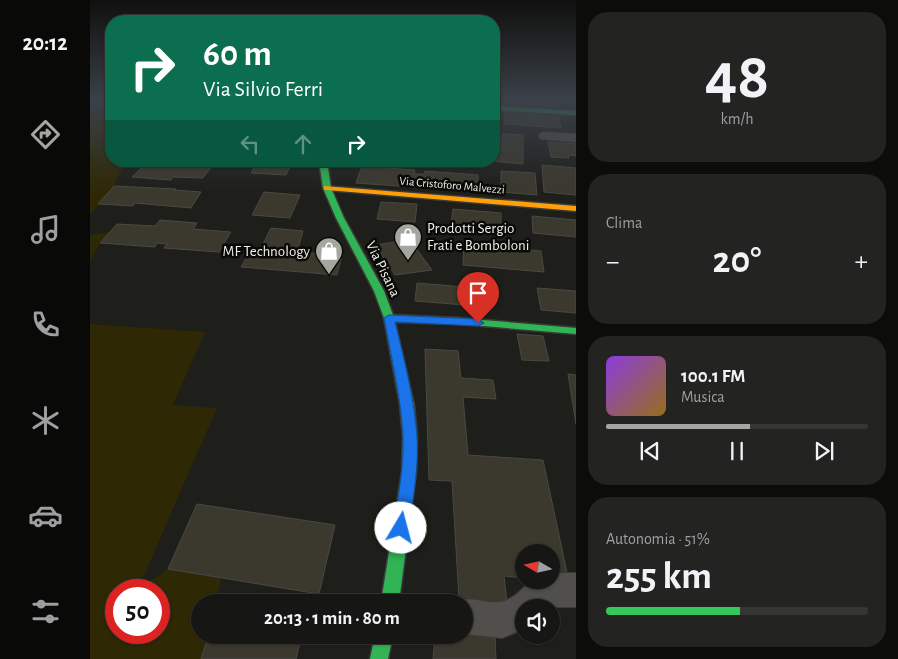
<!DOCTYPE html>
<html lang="it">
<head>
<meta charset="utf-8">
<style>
  :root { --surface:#161614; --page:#232322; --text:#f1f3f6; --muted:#9e9fa0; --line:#353534; --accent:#a6a6a1 }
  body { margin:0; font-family:"Alegreya Sans",sans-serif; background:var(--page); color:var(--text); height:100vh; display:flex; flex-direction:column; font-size:19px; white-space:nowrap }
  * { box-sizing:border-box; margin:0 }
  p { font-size:16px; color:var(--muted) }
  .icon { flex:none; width:28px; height:28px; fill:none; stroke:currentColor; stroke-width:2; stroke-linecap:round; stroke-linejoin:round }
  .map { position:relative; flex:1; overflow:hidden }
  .details { display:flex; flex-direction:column; gap:12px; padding:12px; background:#0c0c0b; width:322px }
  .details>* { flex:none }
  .guide { position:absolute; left:15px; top:15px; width:395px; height:152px; border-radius:20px; box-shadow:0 1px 4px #0004,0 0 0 1px var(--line); background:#0b6e4f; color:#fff; overflow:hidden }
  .needle { width:32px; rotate:279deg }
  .fabs { position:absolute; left:425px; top:544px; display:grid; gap:10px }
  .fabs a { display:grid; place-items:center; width:45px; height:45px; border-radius:50%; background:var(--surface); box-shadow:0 1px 4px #0004,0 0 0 1px var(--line); font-size:25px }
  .speed { position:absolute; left:15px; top:579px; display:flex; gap:10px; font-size:25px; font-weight:700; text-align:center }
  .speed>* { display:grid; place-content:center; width:65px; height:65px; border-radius:50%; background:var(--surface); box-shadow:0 1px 4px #0004,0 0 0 1px var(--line); line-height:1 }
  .speed .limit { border:8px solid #d22; background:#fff; color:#111 }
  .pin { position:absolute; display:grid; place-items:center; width:42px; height:42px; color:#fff; margin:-51px -21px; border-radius:50% 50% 50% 0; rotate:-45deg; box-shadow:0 0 5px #0007 }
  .pin .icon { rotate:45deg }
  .me { position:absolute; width:55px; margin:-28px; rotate:8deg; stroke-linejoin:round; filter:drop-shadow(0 0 4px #0008) }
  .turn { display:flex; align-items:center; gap:18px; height:105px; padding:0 15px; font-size:22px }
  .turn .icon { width:65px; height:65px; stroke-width:2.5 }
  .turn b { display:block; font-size:35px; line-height:42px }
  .lanes { display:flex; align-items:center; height:48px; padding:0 15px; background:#0003; justify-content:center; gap:25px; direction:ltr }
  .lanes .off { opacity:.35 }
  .big { font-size:38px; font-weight:700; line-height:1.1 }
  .details .widget { flex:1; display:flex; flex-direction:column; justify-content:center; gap:8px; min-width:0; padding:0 18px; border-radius:20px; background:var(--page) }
  .details .dial { align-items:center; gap:0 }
  .dial b { font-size:65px; line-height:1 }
  .song { display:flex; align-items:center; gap:15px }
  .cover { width:60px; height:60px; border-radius:8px; background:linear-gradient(135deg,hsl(270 70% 55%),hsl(40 70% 35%)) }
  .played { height:5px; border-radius:2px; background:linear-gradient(90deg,var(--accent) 55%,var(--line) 55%) }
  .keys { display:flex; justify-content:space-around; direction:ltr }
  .heat { display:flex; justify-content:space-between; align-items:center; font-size:28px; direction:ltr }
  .charge { height:8px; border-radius:4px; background:linear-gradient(90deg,#34c759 51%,var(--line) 0) }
  .trip { position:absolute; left:101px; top:594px; width:282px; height:50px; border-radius:25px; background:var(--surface); box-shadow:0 1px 4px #0004,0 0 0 1px var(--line); font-weight:700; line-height:50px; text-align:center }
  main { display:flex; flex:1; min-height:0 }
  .tab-bar { display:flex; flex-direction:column; width:90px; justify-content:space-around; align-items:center; background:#090908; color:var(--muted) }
  .tab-bar .icon { width:35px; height:35px }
  .tab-bar .on { color:var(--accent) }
  .tab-bar b { font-size:22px; color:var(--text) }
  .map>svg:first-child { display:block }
</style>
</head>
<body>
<main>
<nav class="tab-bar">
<b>20:12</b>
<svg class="icon on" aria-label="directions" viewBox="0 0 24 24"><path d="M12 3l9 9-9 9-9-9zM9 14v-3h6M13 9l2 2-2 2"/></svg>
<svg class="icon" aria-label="music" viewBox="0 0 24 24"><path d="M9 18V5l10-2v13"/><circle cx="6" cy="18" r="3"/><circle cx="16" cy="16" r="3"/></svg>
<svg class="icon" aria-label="phone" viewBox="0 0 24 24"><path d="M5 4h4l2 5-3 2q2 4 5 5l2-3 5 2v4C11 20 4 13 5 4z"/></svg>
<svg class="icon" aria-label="climate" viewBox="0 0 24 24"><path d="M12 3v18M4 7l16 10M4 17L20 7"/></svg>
<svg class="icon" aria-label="car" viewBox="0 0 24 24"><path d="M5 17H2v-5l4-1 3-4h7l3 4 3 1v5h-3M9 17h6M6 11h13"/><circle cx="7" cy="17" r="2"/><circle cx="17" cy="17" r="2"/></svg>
<svg class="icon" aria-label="filters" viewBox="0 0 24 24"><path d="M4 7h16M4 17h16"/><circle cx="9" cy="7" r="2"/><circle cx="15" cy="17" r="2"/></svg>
</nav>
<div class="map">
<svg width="486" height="659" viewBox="0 0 486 659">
  <rect width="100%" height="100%" fill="#1e1e1a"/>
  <!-- green -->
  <g fill="#2f2804" fill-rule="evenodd">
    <polygon points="0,115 21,115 21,161 35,161 24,186 0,215"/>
    <polygon points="20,232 10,243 0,261 0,235"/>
    <path d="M 0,324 L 115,332 L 83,405 L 127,408 L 48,589 L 78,569 L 131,578 L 127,602 L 110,602 L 110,635 L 119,635 L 111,659 L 0,659 ZM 26,590 L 69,590 L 69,632 L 26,632 Z"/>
  </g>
  <!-- building -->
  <g fill="#3b392d" stroke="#494945">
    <polygon points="418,101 468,101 469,107 418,103"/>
    <polygon points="414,113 469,117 471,128 415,124"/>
    <polygon points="404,133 433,135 433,164 400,161 404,161 404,151 413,151 413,149 404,148 404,145 412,146 412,144 404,143"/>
    <polygon points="458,142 486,144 486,156 478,155 479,158 461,157"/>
    <polygon points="47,161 77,161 75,164 98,165 101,161 125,162 113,178 83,177 81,180 42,177 52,167 42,167"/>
    <polygon points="168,161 202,161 196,175 161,173"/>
    <polygon points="452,165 486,168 486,195 454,192"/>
    <polygon points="272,166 325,170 324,174 334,174 335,171 388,175 388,192 332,188 333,184 324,183 323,187 266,183"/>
    <polygon points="411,171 445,173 447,195 411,192"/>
    <polygon points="24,186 86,189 84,190 111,192 101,208 45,203 43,206 8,204"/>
    <polygon points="174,192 210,195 200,218 162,215"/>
    <polygon points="291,202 327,204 325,222 287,219"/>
    <polygon points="363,209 411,213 411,230 361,225"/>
    <polygon points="442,216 486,220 486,237 443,233"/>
    <polygon points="70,220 107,223 103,229 141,232 129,252 74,248 77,244 67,243 65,247 10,243 27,224 65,226"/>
    <polygon points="181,228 213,231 207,252 252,255 247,275 151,267 161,250 186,252 187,249 171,248"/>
    <polygon points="320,240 342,270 305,275 285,245"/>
    <polygon points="374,244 451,251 454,272 373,265"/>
    <polygon points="327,283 387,288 387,306 325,301"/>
    <polygon points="447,288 486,291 486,313 451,310"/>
    <polygon points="427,334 453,336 459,361 432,360"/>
    <polygon points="335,349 368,351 371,378 403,380 406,399 373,397 378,455 453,460 479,582 460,580 461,552 434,552 434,578 414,576 417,603 369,599 362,481 339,480"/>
    <polygon points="478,374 486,375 486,424"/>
    <polygon points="107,504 245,525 229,594 78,569"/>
    <polygon points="375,630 405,635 406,659 343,659 345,635 375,635"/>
    <polygon points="119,635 171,635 210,642 206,659 111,659"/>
  </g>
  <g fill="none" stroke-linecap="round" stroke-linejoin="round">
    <!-- street casing -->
    <g stroke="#3a3a36" stroke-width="2">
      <g id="street">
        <polygon points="456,132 486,134 486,142 451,139 449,136 451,133"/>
        <path d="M 461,573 L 486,573 L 486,607 L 465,607 L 461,610 L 461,608 L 434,608 L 434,629 L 412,638 L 375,634 L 375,602 L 364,602 C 384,595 392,604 410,602 C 422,601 433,588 442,580 L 461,580 Z"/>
      </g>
    </g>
    <!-- fast casing -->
    <g stroke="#3a3a36" stroke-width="3">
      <g id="fast">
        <polygon points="404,106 486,111 486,115 404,110"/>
        <polygon points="229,161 237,161 241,188 254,218 294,291 303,315 369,318 486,328 486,334 369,324 305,322 324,405 327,437 326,472 309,602 291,602 312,472 313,437 310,405 294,318 284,291 246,218 233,188"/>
        <polygon points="285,635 303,635 298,659 280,659"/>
      </g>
    </g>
    <!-- slow casing -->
    <g stroke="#3a3a36" stroke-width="3">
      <polygon id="slow" points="234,186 486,206 486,211 237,190 234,190"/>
    </g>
    <!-- street -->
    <use href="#street" fill="#504f4c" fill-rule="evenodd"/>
    <!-- fast -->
    <use href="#fast" fill="#30b455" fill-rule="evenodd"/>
    <!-- slow -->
    <use href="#slow" fill="#ff9f0a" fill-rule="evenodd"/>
  </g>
  <!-- sky -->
  <linearGradient id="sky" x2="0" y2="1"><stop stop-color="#10100e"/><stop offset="0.52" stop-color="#3b4149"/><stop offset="1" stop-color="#3b4149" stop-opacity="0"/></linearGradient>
  <rect width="486" height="193" fill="url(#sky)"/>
  <!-- route -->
  <path fill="#1a73e8" stroke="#114b97" d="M 299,315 L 388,319 L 394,323 L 388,326 L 305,322 C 314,359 324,397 327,436 C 329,467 323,498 319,528 L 317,533 L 311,535 L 305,533 L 303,528 C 308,498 314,467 313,436 C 311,396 301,357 294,318 Z"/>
  <!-- icons -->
  <defs>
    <g id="shop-pin" transform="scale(1.4375)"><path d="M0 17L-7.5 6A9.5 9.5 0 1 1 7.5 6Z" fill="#a6a6a1" stroke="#090906"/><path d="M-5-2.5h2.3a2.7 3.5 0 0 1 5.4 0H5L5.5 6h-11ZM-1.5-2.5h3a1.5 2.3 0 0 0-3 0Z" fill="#fff"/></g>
  </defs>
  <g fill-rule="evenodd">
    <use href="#shop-pin" x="318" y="237"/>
    <use href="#shop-pin" x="239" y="251"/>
  </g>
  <g text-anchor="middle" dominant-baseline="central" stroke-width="5" stroke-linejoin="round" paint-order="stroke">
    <!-- far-street labels -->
    <g font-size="12" fill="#f0efea" stroke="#090906">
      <text transform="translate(362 185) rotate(5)">Via Cristoforo Malvezzi</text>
    </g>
    <!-- poi labels -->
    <g font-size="15" fill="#f0efea" stroke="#090906" text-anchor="start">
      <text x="337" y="228">Prodotti Sergio<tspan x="337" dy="17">Frati e Bomboloni</tspan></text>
      <text x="220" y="251" text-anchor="end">MF Technology</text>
    </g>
    <!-- street labels -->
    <g font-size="15" fill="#f0efea" stroke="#090906">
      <text transform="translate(293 269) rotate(64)">Via Pisana</text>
    </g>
  </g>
</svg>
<div class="fabs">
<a><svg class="needle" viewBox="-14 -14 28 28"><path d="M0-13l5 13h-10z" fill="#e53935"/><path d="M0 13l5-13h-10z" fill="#9e9fa0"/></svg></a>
<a><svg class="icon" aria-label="sound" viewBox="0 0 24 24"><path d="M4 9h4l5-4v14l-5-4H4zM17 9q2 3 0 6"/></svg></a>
</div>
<div class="speed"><div class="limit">50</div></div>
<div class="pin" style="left:388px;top:323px;background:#d93025"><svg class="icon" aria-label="arrive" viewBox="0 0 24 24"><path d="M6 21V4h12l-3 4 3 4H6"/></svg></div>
<svg class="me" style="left:311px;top:528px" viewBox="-20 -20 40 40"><circle r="19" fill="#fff"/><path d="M0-13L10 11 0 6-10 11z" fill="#1a73e8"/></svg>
<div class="trip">20:13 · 1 min · 80 m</div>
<div class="guide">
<div class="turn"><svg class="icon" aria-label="right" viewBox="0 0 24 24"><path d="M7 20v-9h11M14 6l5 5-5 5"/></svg><div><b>60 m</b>Via Silvio Ferri</div></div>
<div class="lanes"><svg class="icon off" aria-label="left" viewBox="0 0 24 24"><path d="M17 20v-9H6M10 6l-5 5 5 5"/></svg><svg class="icon off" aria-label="ahead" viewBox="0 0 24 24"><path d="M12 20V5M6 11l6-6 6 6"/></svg><svg class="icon" aria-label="right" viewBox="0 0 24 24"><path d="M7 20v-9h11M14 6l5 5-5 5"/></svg></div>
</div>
</div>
<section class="details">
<div class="widget dial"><b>48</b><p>km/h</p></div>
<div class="widget"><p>Clima</p>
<div class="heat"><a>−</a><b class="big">20°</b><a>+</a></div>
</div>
<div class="widget">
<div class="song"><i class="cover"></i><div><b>100.1 FM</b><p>Musica</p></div></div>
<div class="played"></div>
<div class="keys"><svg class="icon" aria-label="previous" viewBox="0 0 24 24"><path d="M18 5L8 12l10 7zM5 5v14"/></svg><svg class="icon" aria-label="pause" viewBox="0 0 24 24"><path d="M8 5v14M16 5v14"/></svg><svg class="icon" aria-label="next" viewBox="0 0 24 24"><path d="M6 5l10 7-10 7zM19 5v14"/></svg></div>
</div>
<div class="widget"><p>Autonomia · 51%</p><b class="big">255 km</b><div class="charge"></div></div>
</section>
</main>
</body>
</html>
